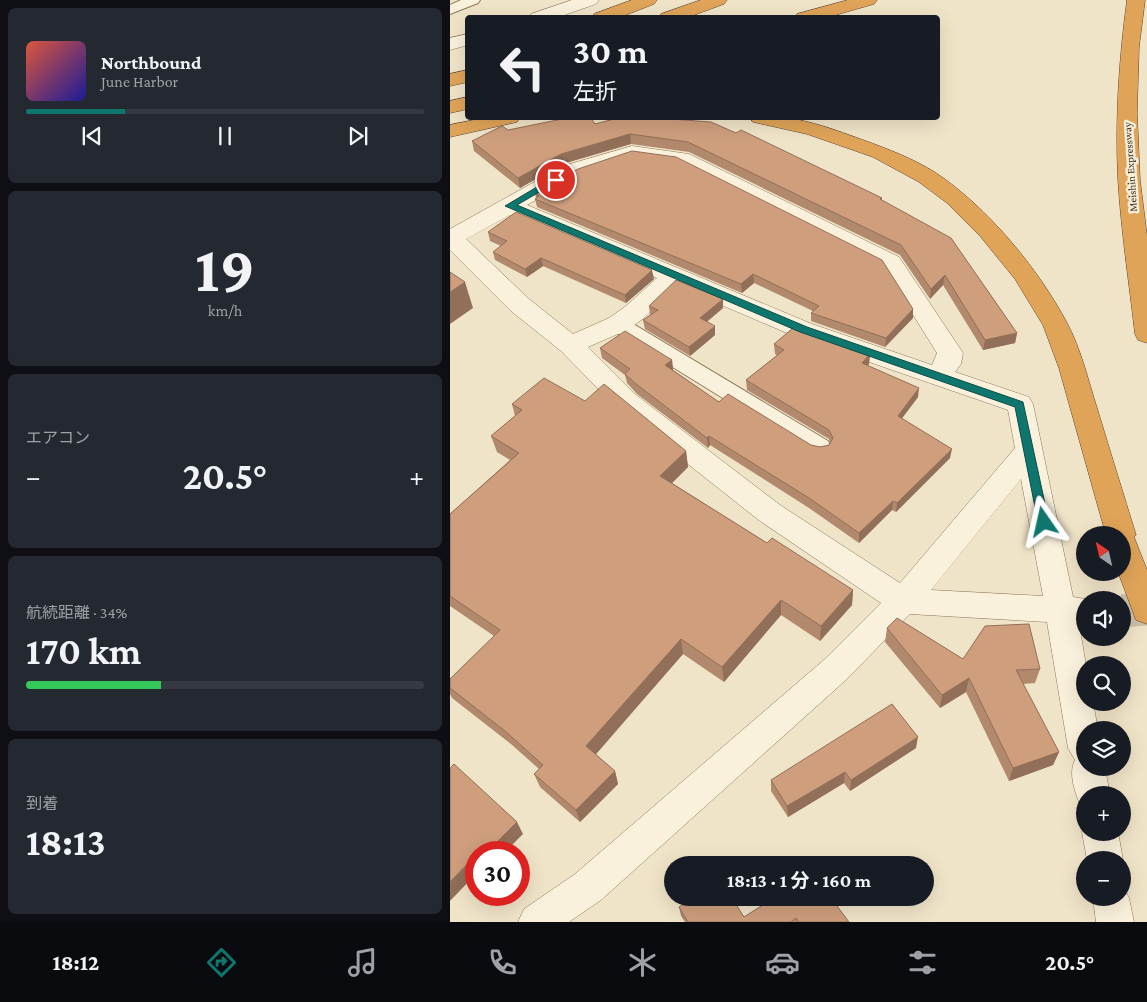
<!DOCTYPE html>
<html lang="ja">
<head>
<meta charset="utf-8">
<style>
  :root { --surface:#171b24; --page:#242831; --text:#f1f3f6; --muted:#9ea1a6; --line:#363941; --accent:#0f766e }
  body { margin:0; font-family:"Crimson Pro","Noto Sans JP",serif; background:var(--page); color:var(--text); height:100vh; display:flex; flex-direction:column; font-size:19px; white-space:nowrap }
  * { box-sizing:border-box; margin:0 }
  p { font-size:16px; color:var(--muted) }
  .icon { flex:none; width:28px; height:28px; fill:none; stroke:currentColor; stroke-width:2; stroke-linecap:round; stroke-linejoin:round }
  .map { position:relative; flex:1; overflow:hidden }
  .drawer { display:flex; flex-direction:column; gap:8px; padding:8px; background:#0d0f14; width:450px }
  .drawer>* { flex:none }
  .hud { position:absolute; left:15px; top:15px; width:475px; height:105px; border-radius:5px; box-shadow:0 5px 20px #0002; background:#171b24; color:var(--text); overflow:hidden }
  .needle { width:32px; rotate:326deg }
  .tools { position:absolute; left:626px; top:526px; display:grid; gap:10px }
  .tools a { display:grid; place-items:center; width:55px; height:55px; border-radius:50%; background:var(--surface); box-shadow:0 5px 20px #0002; font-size:25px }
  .speed { position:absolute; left:15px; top:841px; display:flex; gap:10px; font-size:25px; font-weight:700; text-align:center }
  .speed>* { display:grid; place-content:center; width:65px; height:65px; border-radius:50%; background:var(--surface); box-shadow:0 5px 20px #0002; line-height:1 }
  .speed .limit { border:8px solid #d22; background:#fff; color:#111 }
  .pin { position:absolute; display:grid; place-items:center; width:42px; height:42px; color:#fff; margin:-21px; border:2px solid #fff; border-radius:50%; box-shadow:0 1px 5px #0007 }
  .me { position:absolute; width:55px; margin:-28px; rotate:349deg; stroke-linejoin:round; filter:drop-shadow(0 0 4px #0008) }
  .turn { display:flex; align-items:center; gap:18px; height:105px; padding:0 25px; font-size:22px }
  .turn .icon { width:65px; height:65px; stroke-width:2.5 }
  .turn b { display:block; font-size:35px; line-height:42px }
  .big { font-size:38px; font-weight:700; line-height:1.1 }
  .drawer .tile { flex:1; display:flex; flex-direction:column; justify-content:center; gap:8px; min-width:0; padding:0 18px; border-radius:8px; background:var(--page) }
  .drawer .dial { align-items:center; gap:0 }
  .dial b { font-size:65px; line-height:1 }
  .song { display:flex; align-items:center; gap:15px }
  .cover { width:60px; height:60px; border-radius:8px; background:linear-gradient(135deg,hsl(10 70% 55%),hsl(240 70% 35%)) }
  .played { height:5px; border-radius:2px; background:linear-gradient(90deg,var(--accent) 25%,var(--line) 25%) }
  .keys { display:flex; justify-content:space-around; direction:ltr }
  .heat { display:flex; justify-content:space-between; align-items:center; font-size:28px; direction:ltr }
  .charge { height:8px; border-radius:4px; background:linear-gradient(90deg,#34c759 34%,var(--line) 0) }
  .trip { position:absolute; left:214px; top:856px; width:270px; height:50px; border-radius:25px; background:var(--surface); box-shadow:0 5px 20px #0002; font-weight:700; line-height:50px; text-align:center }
  .dock { display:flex; height:80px; justify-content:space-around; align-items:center; background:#090b0e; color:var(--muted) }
  .dock .icon { width:35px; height:35px }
  .dock .on { color:var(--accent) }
  .dock b { font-size:22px; color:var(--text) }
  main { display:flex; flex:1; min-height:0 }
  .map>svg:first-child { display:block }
</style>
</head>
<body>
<main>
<section class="drawer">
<div class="tile">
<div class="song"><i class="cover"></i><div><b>Northbound</b><p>June Harbor</p></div></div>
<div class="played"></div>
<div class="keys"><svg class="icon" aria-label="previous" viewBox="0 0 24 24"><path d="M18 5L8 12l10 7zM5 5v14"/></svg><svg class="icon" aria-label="pause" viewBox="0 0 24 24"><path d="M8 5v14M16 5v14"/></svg><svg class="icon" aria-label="next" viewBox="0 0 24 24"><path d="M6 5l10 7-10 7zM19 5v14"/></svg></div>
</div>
<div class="tile dial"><b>19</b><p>km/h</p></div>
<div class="tile"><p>エアコン</p>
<div class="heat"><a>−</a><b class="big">20.5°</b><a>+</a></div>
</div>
<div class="tile"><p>航続距離 · 34%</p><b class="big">170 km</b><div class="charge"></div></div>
<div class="tile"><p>到着</p><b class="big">18:13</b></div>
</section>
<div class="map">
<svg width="697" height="922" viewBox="0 0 697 922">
  <rect width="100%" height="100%" fill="#f0e4c8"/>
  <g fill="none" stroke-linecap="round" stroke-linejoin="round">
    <!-- minor-tunnel -->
    <polyline stroke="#ccc0a6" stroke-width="33" stroke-dasharray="33 16" stroke-linecap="butt" points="672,611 697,609"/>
    <!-- service casing -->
    <g stroke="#8d765c" stroke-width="2">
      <g id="service">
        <polygon points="11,0 30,0 28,3 0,14 0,5"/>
        <polygon points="168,317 175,319 378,441 381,447 378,453 370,455 362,453 161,329 158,324 161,319"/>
      </g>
    </g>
    <!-- minor casing -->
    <g stroke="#8d765c" stroke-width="1">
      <g id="minor">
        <polygon points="122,0 149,0 146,4 106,18 78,18 81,14"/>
        <polygon points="18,34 18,45 0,50 0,38"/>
        <path d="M 182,146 L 239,154 L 449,257 L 513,353 L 511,364 L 505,372 L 579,397 L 583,404 L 623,597 L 641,600 L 635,600 L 635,624 L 629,624 L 636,665 L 635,702 L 643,702 L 648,730 L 635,730 L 635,768 L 655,768 L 660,795 L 635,795 L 635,808 L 631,807 C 625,792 618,774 625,760 L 618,748 L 597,622 L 460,614 L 397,679 L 151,900 L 119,922 L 68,922 L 74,909 L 125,874 L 375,659 L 431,603 L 310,521 L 168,409 L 111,351 L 61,311 L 0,250 L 0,229 L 113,166 ZM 183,158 L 227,164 L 433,267 L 487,353 L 482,365 L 362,324 L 77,205 L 129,176 ZM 60,215 L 207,278 L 176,306 L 159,318 L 123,334 L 79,299 L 16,239 ZM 227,286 L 344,336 L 558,410 L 565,448 L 450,583 L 330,505 L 186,395 L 138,347 L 177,330 L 194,318 ZM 571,479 L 593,596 L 481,590 Z"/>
        <polygon points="635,826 635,832 668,832 673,860 672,861 637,860 632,832"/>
        <polygon points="672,884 679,898 684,922 646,922 643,898 672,898"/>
      </g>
    </g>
    <!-- motorway casing -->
    <g stroke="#5b4430" stroke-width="1">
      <g id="motorway">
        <polygon points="182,0 207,0 204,4 168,18 141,18 144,14"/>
        <polygon points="251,0 277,0 274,4 236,18 208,18 211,14"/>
        <polygon points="398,0 427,0 424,4 375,18 344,18 347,14"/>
        <path d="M 677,0 L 695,0 L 689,47 L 687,113 L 690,180 L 697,236 L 697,343 L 688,340 L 685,334 C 679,282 671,230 668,179 C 665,119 669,59 677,0 Z"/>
        <polygon points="18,70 18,82 0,86 0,74"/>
        <polygon points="18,97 18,109 0,113 0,101"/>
        <polygon points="34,118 70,118 67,122 0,137 0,125"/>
        <path d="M 300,118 C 339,112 377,127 413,140 C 438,149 464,159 486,173 C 537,207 588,268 617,323 C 631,349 638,380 647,408 C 660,451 673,493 686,535 L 684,537 L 697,570 L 697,624 L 686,620 L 668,572 L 672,572 L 672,535 L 656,535 L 609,368 L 593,325 L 565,279 L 530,236 L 497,203 L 469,182 L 423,157 L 357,134 L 303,122 Z"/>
      </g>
    </g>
    <!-- service -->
    <use href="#service" fill="#faf1dc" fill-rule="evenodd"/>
    <!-- minor -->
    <use href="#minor" fill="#faf1dc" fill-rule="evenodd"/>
    <!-- motorway -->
    <use href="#motorway" fill="#e0a458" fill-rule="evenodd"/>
  </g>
  <!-- wall -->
  <g fill="#b2896c">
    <polygon points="168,118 432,198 432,200 567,333 565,343 533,350 493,285 480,299 450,255 239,152 181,144 112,164 70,188 24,151 22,141 58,130 145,124"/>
    <polygon points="85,193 463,318 435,347 361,321 361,313 363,311 304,283 292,293 87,207 85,199 86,198"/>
    <polygon points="38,232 204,279 176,303 93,266 77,277 45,260 43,252 51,246 40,241"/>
    <polygon points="199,306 273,308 257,322 265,335 240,356 195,329 193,320 201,315 200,315"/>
    <polygon points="324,344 420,354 419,364 418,366 468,397 452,418 500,458 446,512 442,510 409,543 359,508 260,445 258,448 187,394 177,383 175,375 152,358 150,348 222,360 223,370 269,402 361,445 370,447 379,445 380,443 379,439 297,390 296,380 327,355 325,354"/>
    <polygon points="135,401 236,451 238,467 222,483 317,543 403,590 402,605 370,641 331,615 274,682 233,654 145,754 165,771 168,784 130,822 90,787 84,774 89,769 61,744 2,698 0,694 0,679 44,636 0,606 0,514 60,460 47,452 41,436 65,416 62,404"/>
    <polygon points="437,628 513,659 590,669 585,683 573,684 609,752 603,765 559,781 516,692 490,708 435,642"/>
    <polygon points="466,748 400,791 394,783 338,817 321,791 321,780"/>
    <polygon points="324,898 399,922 235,922 231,916 229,907 294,917"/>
  </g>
  <!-- shaded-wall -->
  <g fill="#916f58">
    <polygon points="180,134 181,144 112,164 70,188 68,178 111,154"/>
    <polygon points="91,258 93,266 77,277 75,269"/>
    <polygon points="202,270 204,279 176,303 175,295"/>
    <polygon points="303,274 304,283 292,293 291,284"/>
    <polygon points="495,275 493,285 480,299 481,289"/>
    <polygon points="15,282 23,308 0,324 0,292"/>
    <polygon points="273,299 273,308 251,326 250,318"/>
    <polygon points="463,309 463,318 435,347 436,338"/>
    <polygon points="265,326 265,335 240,356 239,347"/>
    <polygon points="567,333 565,343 533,350 535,340"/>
    <polygon points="420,354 419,364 411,373 412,363"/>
    <polygon points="222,360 223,370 217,375 215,365"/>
    <polygon points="469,388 468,397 447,425 448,416"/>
    <polygon points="259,436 260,445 258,448 257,438"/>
    <polygon points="502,449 500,458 446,512 447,503"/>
    <polygon points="236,451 238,467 213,492 210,476"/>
    <polygon points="443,501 442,510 409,543 409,533"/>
    <polygon points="403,590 402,605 370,641 371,626"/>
    <polygon points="331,600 331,615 274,682 272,667"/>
    <polygon points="231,639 233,654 141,760 136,746"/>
    <polygon points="519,678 516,692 490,708 492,695"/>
    <polygon points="468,737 466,748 400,791 401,780"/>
    <polygon points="609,752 603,765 559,781 563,768"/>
    <polygon points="165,771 168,784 130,822 126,810"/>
    <polygon points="395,772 394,783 338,817 337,806"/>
    <polygon points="67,822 73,834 55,852 37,852"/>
    <polygon points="21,860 26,868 26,874 0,901 0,882"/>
  </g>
  <!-- building -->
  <g fill="#cf9f7d" stroke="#916f58">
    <polygon points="117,118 141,118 145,124 168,118 208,118 261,122 286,133 291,130 432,198 430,199 501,238 567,333 535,340 495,275 481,289 451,245 238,142 180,134 111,154 68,178 22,141 52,126 58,130"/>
    <polygon points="182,151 226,157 432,260 463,309 436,338 361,313 369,306 303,274 291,284 85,199 89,196 85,193 128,169"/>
    <polygon points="66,212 202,270 175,295 91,258 75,269 43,252 57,241 38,232"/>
    <polygon points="0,272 15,282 0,292"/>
    <polygon points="226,280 273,299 250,318 265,326 239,347 193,320 208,310 199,306"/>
    <polygon points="343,328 420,354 412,363 469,388 448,416 502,449 447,503 443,501 409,533 359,498 259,436 257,438 186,384 175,374 180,369 150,348 175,331 222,360 215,365 269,402 278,394 361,445 370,447 379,445 383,438 379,430 296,380 334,350 324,344"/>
    <polygon points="94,378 135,401 154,384 236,451 210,476 317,543 322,538 403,590 371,626 331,600 272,667 231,639 136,746 165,771 126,810 84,774 93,765 55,731 0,688 0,679 50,630 0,596 0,514 69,453 41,436 72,410 62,404"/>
    <polygon points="447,618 513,659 535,626 579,624 590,669 566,670 609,752 563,768 519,678 492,695 437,628"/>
    <polygon points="442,704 468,737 401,780 395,772 337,806 321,780"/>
    <polygon points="4,764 67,822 37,852 26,852 26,863 25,864 21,860 0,882 0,768"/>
    <polygon points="243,898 282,898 294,917 324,898 381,898 399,922 349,922 346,918 341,922 238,922 229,907"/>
  </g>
  <!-- route -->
  <polygon fill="#0f766e" stroke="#0a4d48" points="102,178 110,180 67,205 357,327 573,402 599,522 598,525 594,527 588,522 565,407 350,332 55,206"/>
  <g text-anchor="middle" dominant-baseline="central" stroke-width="5" stroke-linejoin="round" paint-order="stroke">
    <!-- far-street labels -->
    <g font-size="11" fill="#3d2e20" stroke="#f7eed8">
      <text transform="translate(680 167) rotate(-94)">Meishin Expressway</text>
    </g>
  </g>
</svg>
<div class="tools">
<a><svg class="needle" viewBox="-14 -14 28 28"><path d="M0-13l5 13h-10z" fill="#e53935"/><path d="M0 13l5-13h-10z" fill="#9ea1a6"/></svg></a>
<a><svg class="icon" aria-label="sound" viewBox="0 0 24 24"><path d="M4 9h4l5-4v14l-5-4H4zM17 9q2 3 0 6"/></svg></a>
<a><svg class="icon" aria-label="search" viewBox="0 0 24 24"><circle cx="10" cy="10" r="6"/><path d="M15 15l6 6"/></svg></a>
<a><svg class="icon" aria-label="layers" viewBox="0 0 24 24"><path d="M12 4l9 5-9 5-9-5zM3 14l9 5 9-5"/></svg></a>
<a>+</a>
<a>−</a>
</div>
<div class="speed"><div class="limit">30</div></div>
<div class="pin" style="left:106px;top:180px;background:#d93025"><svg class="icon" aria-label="arrive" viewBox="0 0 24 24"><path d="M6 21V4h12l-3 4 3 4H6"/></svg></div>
<svg class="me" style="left:594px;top:522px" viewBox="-20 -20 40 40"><path d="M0-17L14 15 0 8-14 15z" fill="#0f766e" stroke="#fff" stroke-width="4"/></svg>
<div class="trip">18:13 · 1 分 · 160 m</div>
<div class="hud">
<div class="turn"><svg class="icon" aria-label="left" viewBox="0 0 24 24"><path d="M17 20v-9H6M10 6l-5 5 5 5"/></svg><div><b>30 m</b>左折</div></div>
</div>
</div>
</main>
<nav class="dock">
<b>18:12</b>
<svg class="icon on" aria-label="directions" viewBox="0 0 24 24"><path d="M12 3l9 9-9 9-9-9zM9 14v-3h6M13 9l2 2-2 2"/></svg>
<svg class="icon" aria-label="music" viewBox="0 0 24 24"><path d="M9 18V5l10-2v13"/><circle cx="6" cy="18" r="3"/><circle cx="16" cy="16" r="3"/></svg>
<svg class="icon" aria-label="phone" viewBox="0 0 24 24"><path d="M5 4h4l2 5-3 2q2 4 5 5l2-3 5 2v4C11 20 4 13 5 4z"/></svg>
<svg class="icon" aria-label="climate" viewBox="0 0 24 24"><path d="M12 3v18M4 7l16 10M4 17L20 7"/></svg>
<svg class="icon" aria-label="car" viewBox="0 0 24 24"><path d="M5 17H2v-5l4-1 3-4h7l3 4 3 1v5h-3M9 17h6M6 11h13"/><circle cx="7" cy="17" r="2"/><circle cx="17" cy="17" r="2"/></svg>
<svg class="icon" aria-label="filters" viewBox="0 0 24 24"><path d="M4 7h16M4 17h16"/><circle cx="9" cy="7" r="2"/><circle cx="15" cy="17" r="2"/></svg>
<b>20.5°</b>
</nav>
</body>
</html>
